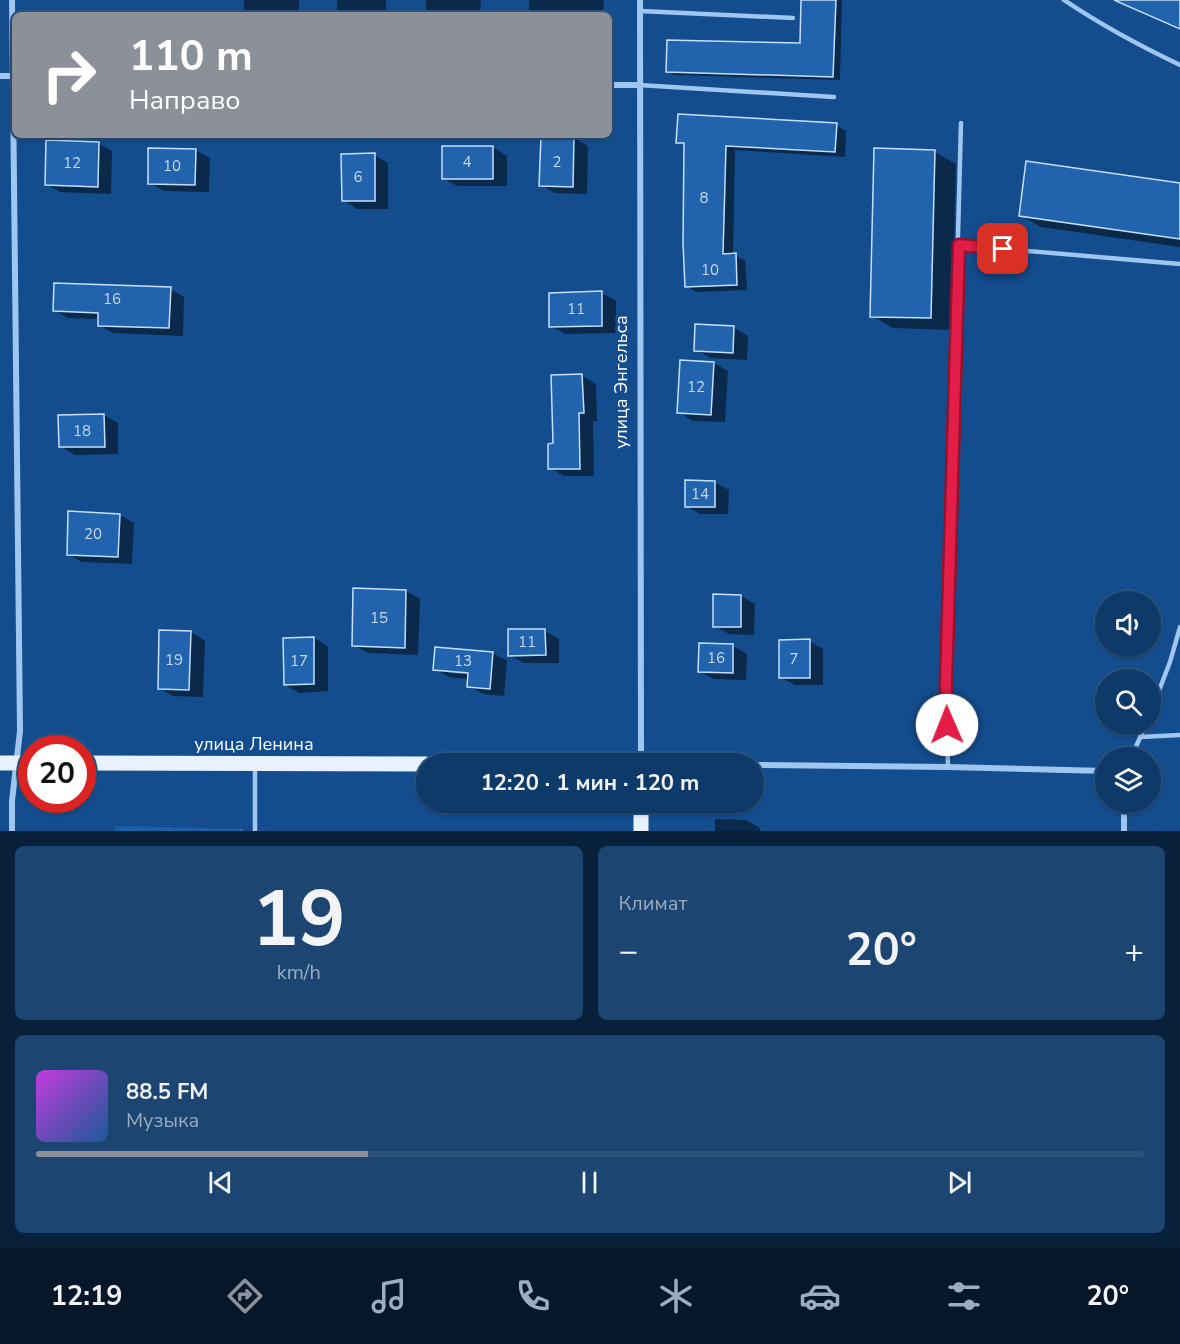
<!DOCTYPE html>
<html lang="ru">
<head>
<meta charset="utf-8">
<style>
  :root { --surface:#0e3a6a; --page:#1c4572; --text:#f1f3f6; --muted:#9badc1; --line:#2e547e; --accent:#8c9099 }
  body { margin:0; font-family:"Nunito Sans",sans-serif; background:var(--page); color:var(--text); height:100vh; display:flex; flex-direction:column; font-size:22px; white-space:nowrap }
  * { box-sizing:border-box; margin:0 }
  p { font-size:20px; color:var(--muted) }
  .icon { flex:none; width:33px; height:33px; fill:none; stroke:currentColor; stroke-width:2; stroke-linecap:round; stroke-linejoin:round }
  .map { position:relative; height:831px; overflow:hidden }
  .sheet { display:flex; flex-direction:column; gap:15px; padding:15px; background:#08203a; flex:1 }
  .sheet>* { flex:none }
  .hud { position:absolute; left:12px; top:12px; width:600px; height:126px; border-radius:9px; box-shadow:0 2px 4px #0004,0 0 0 2px var(--line); background:#8c9099; color:#fff; overflow:hidden }
  .fabs { position:absolute; left:1095px; top:591px; display:grid; gap:12px }
  .fabs a { display:grid; place-items:center; width:66px; height:66px; border-radius:50%; background:var(--surface); box-shadow:0 2px 4px #0004,0 0 0 2px var(--line); font-size:30px }
  .speed { position:absolute; left:18px; top:735px; display:flex; gap:12px; font-size:30px; font-weight:700; text-align:center }
  .speed>* { display:grid; place-content:center; width:78px; height:78px; border-radius:50%; background:var(--surface); box-shadow:0 2px 4px #0004,0 0 0 2px var(--line); line-height:1 }
  .speed .limit { border:9px solid #d22; background:#fff; color:#111 }
  .pin { position:absolute; display:grid; place-items:center; width:51px; height:51px; color:#fff; margin:-26px; border-radius:12px; box-shadow:0 3px 9px #0006 }
  .me { position:absolute; width:66px; margin:-33px; rotate:359deg; stroke-linejoin:round; filter:drop-shadow(0 0 4px #0008) }
  .turn { display:flex; align-items:center; gap:21px; height:126px; padding:0 18px; font-size:27px }
  .turn .icon { width:78px; height:78px; stroke-width:2.5 }
  .turn b { display:block; font-size:42px; line-height:51px }
  .big { font-size:45px; font-weight:700; line-height:1.1 }
  .sheet .widget { flex:1; display:flex; flex-direction:column; justify-content:center; gap:9px; min-width:0; padding:0 21px; border-radius:9px; background:var(--page) }
  .sheet .dial { align-items:center; gap:0 }
  .dial b { font-size:78px; line-height:1 }
  .song { display:flex; align-items:center; gap:18px }
  .cover { width:72px; height:72px; border-radius:9px; background:linear-gradient(135deg,hsl(290 70% 55%),hsl(210 70% 35%)) }
  .played { height:6px; border-radius:3px; background:linear-gradient(90deg,var(--accent) 30%,var(--line) 30%) }
  .keys { display:flex; justify-content:space-around; direction:ltr }
  .heat { display:flex; justify-content:space-between; align-items:center; font-size:33px; direction:ltr }
  .sheet .tiles { flex:1; display:grid; gap:15px; grid-template-columns:1fr 1fr }
  .widget:last-child { grid-column:span 2 }
  .trip { position:absolute; left:416px; top:753px; width:348px; height:60px; border-radius:30px; background:var(--surface); box-shadow:0 2px 4px #0004,0 0 0 2px var(--line); font-weight:700; line-height:60px; text-align:center }
  .dock { display:flex; height:96px; justify-content:space-around; align-items:center; background:#06172a; color:var(--muted) }
  .dock .icon { width:42px; height:42px }
  .dock .current { color:var(--accent) }
  .dock b { font-size:27px; color:var(--text) }
  .map>svg:first-child { display:block }
</style>
</head>
<body>
<div class="map">
<svg width="1180" height="831" viewBox="0 0 1180 831">
  <defs>
    <pattern id="park-tufts" width="24" height="20" patternUnits="userSpaceOnUse" patternTransform="scale(1.5)"><rect width="24" height="20" fill="#1b5fa8"/><path d="M3 7l-1-3M5 7V3M7 7l1-3M15 17l-1-3M17 17v-4M19 17l1-3" fill="none" stroke="#3d77b5"/></pattern>
  </defs>
  <rect width="100%" height="100%" fill="#134d8e"/>
  <!-- park -->
  <polygon fill="url(#park-tufts)" points="115,826 243,829 243,831 115,831"/>
  <!-- shadow -->
  <g fill="#0007" fill-rule="evenodd">
    <polygon points="244,0 299,0 299,15 251,15 244,11"/>
    <rect x="337" y="0" width="49" height="15"/>
    <polygon points="426,0 481,0 480,15 428,15 426,14"/>
    <polygon points="529,0 604,0 603,15 529,15"/>
    <polygon points="803,0 842,0 840,80 674,75 668,71 802,45"/>
    <polygon points="1143,0 1180,0 1180,30 1139,10"/>
    <polygon points="836,125 846,131 845,157 735,150 733,255 745,260 747,290 696,292 687,286 686,147 678,142"/>
    <polygon points="574,138 588,146 587,194 555,193 541,185"/>
    <polygon points="98,143 112,151 111,194 60,192 46,184"/>
    <polygon points="493,147 507,156 507,186 457,186 443,178"/>
    <polygon points="195,150 210,158 209,192 164,191 150,183"/>
    <polygon points="935,152 956,164 952,330 893,328 872,316"/>
    <polygon points="374,155 388,163 388,209 357,209 343,200"/>
    <polygon points="1180,184 1180,247 1041,227 1020,215"/>
    <polygon points="170,289 184,297 183,336 113,333 99,325 99,319 68,318 54,310"/>
    <polygon points="602,293 616,301 616,333 565,334 551,326"/>
    <polygon points="697,326 734,328 748,336 747,360 710,358 696,350"/>
    <polygon points="714,363 728,371 725,422 693,421 679,412"/>
    <polygon points="582,376 596,384 597,421 593,421 594,476 564,476 550,468 555,445"/>
    <polygon points="104,415 118,423 118,454 75,455 60,446"/>
    <polygon points="714,482 729,490 728,514 700,514 686,506"/>
    <polygon points="120,515 134,523 132,564 82,562 68,554"/>
    <polygon points="406,591 420,599 418,655 368,653 354,645"/>
    <polygon points="741,596 755,604 754,635 729,634 715,626"/>
    <polygon points="545,631 559,639 559,663 524,663 509,655"/>
    <polygon points="191,632 205,641 203,697 173,696 159,688"/>
    <polygon points="314,638 328,646 328,691 299,693 285,685"/>
    <polygon points="809,641 823,649 823,685 795,685 780,677"/>
    <polygon points="733,646 747,654 746,680 713,679 699,671"/>
    <path d="M 436,649 L 493,653 L 507,661 L 504,696 L 483,694 L 469,686 L 469,679 L 449,677 L 435,669 ZM 448,670 L 476,672 L 476,675 L 448,673 Z"/>
    <polygon points="715,819 746,820 760,828 760,831 715,831"/>
  </g>
  <!-- building -->
  <g fill="#2164ad" stroke="#c4dffc" stroke-width="1.5">
    <polygon points="801,0 836,0 833,77 666,72 667,40 800,43"/>
    <polygon points="1114,0 1180,0 1180,29"/>
    <polygon points="678,114 837,123 835,152 726,146 723,254 736,253 737,285 685,287 683,243 684,143 676,143"/>
    <polygon points="541,136 574,137 573,187 539,186"/>
    <polygon points="46,140 99,142 98,187 45,185"/>
    <rect x="442" y="146" width="51" height="33"/>
    <polygon points="148,148 196,149 195,185 148,184"/>
    <polygon points="874,148 935,150 931,318 870,317"/>
    <polygon points="375,153 375,201 342,201 341,154"/>
    <polygon points="1026,161 1180,183 1180,239 1019,216"/>
    <polygon points="54,283 171,287 169,328 98,326 98,313 53,311"/>
    <polygon points="602,291 602,326 549,327 549,293"/>
    <polygon points="695,324 734,326 733,353 694,351"/>
    <polygon points="680,360 714,362 711,415 677,413"/>
    <polygon points="582,374 584,413 579,413 580,469 548,469 548,444 553,443 551,375"/>
    <polygon points="104,414 105,447 59,447 58,415"/>
    <polygon points="685,480 715,481 715,507 685,507"/>
    <polygon points="68,511 120,514 118,557 67,555"/>
    <polygon points="353,588 406,590 405,648 352,646"/>
    <polygon points="713,594 741,595 741,627 713,627"/>
    <polygon points="508,629 545,629 546,655 508,656"/>
    <polygon points="159,630 191,631 189,690 158,689"/>
    <polygon points="314,637 314,684 284,685 283,638"/>
    <polygon points="810,639 810,678 779,678 779,640"/>
    <polygon points="699,643 733,644 733,673 698,672"/>
    <polygon points="435,647 493,652 490,689 467,687 468,673 433,670"/>
  </g>
  <g fill="none" stroke-linecap="round" stroke-linejoin="round">
    <!-- lane -->
    <g stroke="#9ec6f1" stroke-width="4.5">
      <path d="M 1064,0 C 1101,25 1140,46 1180,65"/>
      <polyline points="640,11 793,18"/>
      <polyline points="639,85 834,97"/>
      <polyline points="959,245 1180,264"/>
      <polyline points="1150,714 1170,662 1180,627"/>
      <polyline points="1140,737 1180,735"/>
      <polyline points="1131,758 1146,724"/>
      <polyline points="255,766 255,831"/>
      <polyline points="948,767 946,684 961,123"/>
    </g>
    <!-- street -->
    <g stroke="#9ec6f1" stroke-width="6">
      <polyline points="12,0 20,731 12,801 12,831"/>
      <polyline points="640,0 641,764"/>
      <polyline points="0,76 14,76"/>
      <polyline points="609,85 639,85"/>
      <polyline points="753,765 948,767 1106,771"/>
      <polyline points="1124,831 1124,802"/>
    </g>
    <!-- primary -->
    <g stroke="#e7f1ff" stroke-width="15">
      <polyline points="0,763 32,763"/>
      <polyline points="82,763 426,764"/>
      <polyline points="641,802 641,831"/>
    </g>
  </g>
  <g fill="none" stroke-linecap="round" stroke-linejoin="round">
    <!-- route casing -->
    <g stroke="#92132f" stroke-width="15">
      <polyline id="route" points="947,725 946,684 959,245 1003,249"/>
    </g>
    <!-- route -->
    <use href="#route" stroke="#e11d48" stroke-width="10"/>
  </g>
  <g text-anchor="middle" dominant-baseline="central" stroke-width="6" stroke-linejoin="round" paint-order="stroke">
    <!-- number labels -->
    <g font-size="15" fill="#c8d8ea">
      <text x="467" y="162">4</text>
      <text x="557" y="162">2</text>
      <text x="72" y="163">12</text>
      <text x="172" y="166">10</text>
      <text x="358" y="177">6</text>
      <text x="704" y="198">8</text>
      <text x="710" y="270">10</text>
      <text x="112" y="299">16</text>
      <text x="576" y="309">11</text>
      <text x="696" y="387">12</text>
      <text x="82" y="431">18</text>
      <text x="700" y="494">14</text>
      <text x="93" y="534">20</text>
      <text x="379" y="618">15</text>
      <text x="527" y="642">11</text>
      <text x="716" y="658">16</text>
      <text x="794" y="659">7</text>
      <text x="174" y="660">19</text>
      <text x="299" y="661">17</text>
      <text x="463" y="661">13</text>
    </g>
    <!-- street labels -->
    <g font-size="18" fill="#fff" stroke="#134d8e">
      <text transform="translate(621 382) rotate(-90)">улица Энгельса</text>
      <text x="254" y="744">улица Ленина</text>
    </g>
  </g>
</svg>
<div class="fabs">
<a><svg class="icon" aria-label="sound" viewBox="0 0 24 24"><path d="M4 9h4l5-4v14l-5-4H4zM17 9q2 3 0 6"/></svg></a>
<a><svg class="icon" aria-label="search" viewBox="0 0 24 24"><circle cx="10" cy="10" r="6"/><path d="M15 15l6 6"/></svg></a>
<a><svg class="icon" aria-label="layers" viewBox="0 0 24 24"><path d="M12 4l9 5-9 5-9-5zM3 14l9 5 9-5"/></svg></a>
</div>
<div class="speed"><div class="limit">20</div></div>
<div class="pin" style="left:1003px;top:249px;background:#d93025"><svg class="icon" aria-label="arrive" viewBox="0 0 24 24"><path d="M6 21V4h12l-3 4 3 4H6"/></svg></div>
<svg class="me" style="left:947px;top:725px" viewBox="-20 -20 40 40"><circle r="19" fill="#fff"/><path d="M0-13L10 11 0 6-10 11z" fill="#e11d48"/></svg>
<div class="trip">12:20 · 1 мин · 120 m</div>
<div class="hud">
<div class="turn"><svg class="icon" aria-label="right" viewBox="0 0 24 24"><path d="M7 20v-9h11M14 6l5 5-5 5"/></svg><div><b>110 m</b>Направо</div></div>
</div>
</div>
<section class="sheet">
<div class="tiles">
<div class="widget dial"><b>19</b><p>km/h</p></div>
<div class="widget"><p>Климат</p>
<div class="heat"><a>−</a><b class="big">20°</b><a>+</a></div>
</div>
<div class="widget">
<div class="song"><i class="cover"></i><div><b>88.5 FM</b><p>Музыка</p></div></div>
<div class="played"></div>
<div class="keys"><svg class="icon" aria-label="previous" viewBox="0 0 24 24"><path d="M18 5L8 12l10 7zM5 5v14"/></svg><svg class="icon" aria-label="pause" viewBox="0 0 24 24"><path d="M8 5v14M16 5v14"/></svg><svg class="icon" aria-label="next" viewBox="0 0 24 24"><path d="M6 5l10 7-10 7zM19 5v14"/></svg></div>
</div>
</div>
</section>
<nav class="dock">
<b>12:19</b>
<svg class="icon current" aria-label="directions" viewBox="0 0 24 24"><path d="M12 3l9 9-9 9-9-9zM9 14v-3h6M13 9l2 2-2 2"/></svg>
<svg class="icon" aria-label="music" viewBox="0 0 24 24"><path d="M9 18V5l10-2v13"/><circle cx="6" cy="18" r="3"/><circle cx="16" cy="16" r="3"/></svg>
<svg class="icon" aria-label="phone" viewBox="0 0 24 24"><path d="M5 4h4l2 5-3 2q2 4 5 5l2-3 5 2v4C11 20 4 13 5 4z"/></svg>
<svg class="icon" aria-label="climate" viewBox="0 0 24 24"><path d="M12 3v18M4 7l16 10M4 17L20 7"/></svg>
<svg class="icon" aria-label="car" viewBox="0 0 24 24"><path d="M5 17H2v-5l4-1 3-4h7l3 4 3 1v5h-3M9 17h6M6 11h13"/><circle cx="7" cy="17" r="2"/><circle cx="17" cy="17" r="2"/></svg>
<svg class="icon" aria-label="filters" viewBox="0 0 24 24"><path d="M4 7h16M4 17h16"/><circle cx="9" cy="7" r="2"/><circle cx="15" cy="17" r="2"/></svg>
<b>20°</b>
</nav>
</body>
</html>
